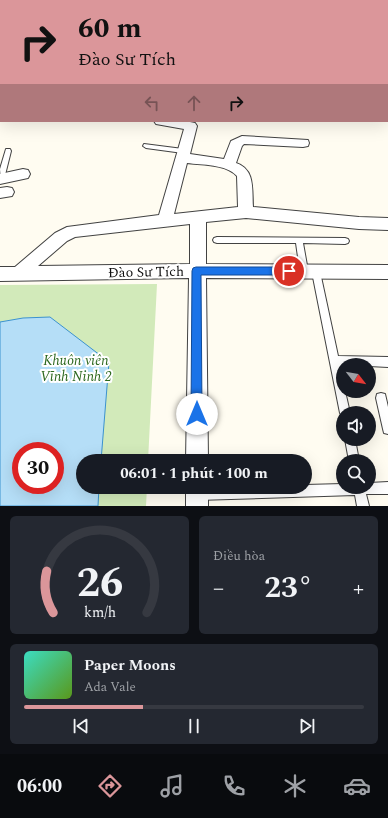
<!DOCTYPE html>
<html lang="vi">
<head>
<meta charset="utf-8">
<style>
  :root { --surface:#171b24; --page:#242831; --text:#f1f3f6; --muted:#9ea1a6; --line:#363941; --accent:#db969a }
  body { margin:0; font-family:Spectral,serif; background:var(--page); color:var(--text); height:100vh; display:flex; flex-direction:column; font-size:15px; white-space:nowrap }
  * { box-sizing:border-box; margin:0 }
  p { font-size:13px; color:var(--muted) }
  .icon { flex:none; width:22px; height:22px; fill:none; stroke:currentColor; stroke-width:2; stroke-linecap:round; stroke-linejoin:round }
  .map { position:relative; height:506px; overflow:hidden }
  .sheet { display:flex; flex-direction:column; gap:10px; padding:10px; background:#0d0f14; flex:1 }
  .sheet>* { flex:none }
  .guide { position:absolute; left:0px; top:0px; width:388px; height:122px; box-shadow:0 4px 16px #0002; background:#db969a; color:#111; overflow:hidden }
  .needle { width:26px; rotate:121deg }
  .controls { position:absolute; left:336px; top:358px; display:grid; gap:8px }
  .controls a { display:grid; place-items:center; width:40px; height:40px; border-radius:50%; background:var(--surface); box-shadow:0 4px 16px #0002; font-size:20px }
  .speed { position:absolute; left:12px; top:442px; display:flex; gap:8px; font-size:20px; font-weight:700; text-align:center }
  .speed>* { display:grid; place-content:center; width:52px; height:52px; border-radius:50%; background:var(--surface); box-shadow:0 4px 16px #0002; line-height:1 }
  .speed .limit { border:6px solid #d22; background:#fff; color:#111 }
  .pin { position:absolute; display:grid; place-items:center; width:34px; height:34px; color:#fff; margin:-17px; border:2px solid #fff; border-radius:50%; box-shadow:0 1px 4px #0007 }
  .me { position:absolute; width:44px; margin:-22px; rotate:0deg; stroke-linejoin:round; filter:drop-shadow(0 0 3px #0008) }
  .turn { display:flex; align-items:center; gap:14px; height:84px; padding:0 12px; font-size:18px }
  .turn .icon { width:52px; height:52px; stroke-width:2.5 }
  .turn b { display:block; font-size:28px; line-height:34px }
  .lanes { display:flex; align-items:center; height:38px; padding:0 12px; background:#0003; justify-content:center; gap:20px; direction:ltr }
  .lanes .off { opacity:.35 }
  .big { font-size:30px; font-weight:700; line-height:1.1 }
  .sheet .widget { flex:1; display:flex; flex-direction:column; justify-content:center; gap:6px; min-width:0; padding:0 14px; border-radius:6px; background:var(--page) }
  .sheet .dial { align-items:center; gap:0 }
  .dial svg { height:104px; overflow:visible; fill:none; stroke:var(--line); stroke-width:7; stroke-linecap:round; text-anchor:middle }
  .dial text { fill:var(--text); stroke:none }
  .song { display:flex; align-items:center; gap:12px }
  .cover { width:48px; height:48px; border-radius:6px; background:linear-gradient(135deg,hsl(170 70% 55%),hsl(90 70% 35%)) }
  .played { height:4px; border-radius:2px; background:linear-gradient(90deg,var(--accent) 35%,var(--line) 35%) }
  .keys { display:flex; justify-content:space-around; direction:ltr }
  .heat { display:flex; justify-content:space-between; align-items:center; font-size:22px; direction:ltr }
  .sheet .tiles { flex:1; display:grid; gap:10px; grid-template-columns:1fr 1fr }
  .widget:last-child { grid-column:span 2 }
  .trip { position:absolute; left:76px; top:454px; width:236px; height:40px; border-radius:20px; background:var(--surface); box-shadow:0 4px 16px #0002; font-weight:700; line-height:40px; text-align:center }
  .tabs { display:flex; height:64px; justify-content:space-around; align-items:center; background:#090b0e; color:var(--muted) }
  .tabs .icon { width:28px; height:28px }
  .tabs .selected { color:var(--accent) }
  .tabs b { font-size:18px; color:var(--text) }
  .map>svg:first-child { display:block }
</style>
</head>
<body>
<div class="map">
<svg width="388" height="506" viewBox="0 0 388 506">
  <rect width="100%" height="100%" fill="#fffcf1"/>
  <!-- green -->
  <path fill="#d2eaba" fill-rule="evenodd" d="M 157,284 L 148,461 L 83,461 L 83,487 L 147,487 L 146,506 L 0,506 L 0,285 ZM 21,451 L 55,451 L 55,485 L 21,485 Z"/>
  <!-- water -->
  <path fill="#b5def7" stroke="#3b92cf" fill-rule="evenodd" d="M 50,317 L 109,362 L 101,461 L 83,461 L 83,487 L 99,487 L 98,506 L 0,506 L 0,322 L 23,318 ZM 21,451 L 55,451 L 55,485 L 21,485 Z"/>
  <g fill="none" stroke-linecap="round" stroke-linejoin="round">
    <!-- lane casing -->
    <g stroke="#424242" stroke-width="2">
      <g id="lane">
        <polygon points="144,144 183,149 186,151 183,153 146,148 143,146"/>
        <polygon points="6,149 10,149 11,151 4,179 1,182 0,169"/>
        <polygon points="217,237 345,238 348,239 349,241 348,243 345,244 303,243 308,271 307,274 304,275 301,274 300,271 296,243 217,243 214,242 213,240 214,238"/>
        <polygon points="316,268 319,269 320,272 338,356 388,357 388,367 369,366 369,365 340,366 343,380 343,391 345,391 350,413 343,413 343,417 340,413 312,272 313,269"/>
        <polygon points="381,393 385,394 388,407 388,434 384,433 383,429 376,398 377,394"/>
        <polygon points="345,439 355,439 359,461 349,461"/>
        <polygon points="388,482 388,494 366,494 369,506 357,506 355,495 197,500 193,498 191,494 193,490 197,488 305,487 305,485 343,484 343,487 369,487 369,483"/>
      </g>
    </g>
    <!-- street casing -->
    <g stroke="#424242" stroke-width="2">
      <g id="street">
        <rect x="140" y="0" width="10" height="1"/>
        <polygon points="276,0 286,0 287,1 277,1"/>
        <polygon points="337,0 347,0 348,1 338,1"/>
        <rect x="0" y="28" width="1" height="6"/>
        <rect x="387" y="34" width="1" height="6"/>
        <rect x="0" y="96" width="1" height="8"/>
        <rect x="387" y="103" width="1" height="10"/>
        <path d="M 154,121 L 185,121 L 195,123 L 197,126 L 190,154 L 224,159 L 231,141 L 242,136 L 308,140 L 309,143 L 308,146 L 303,147 L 244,144 L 242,146 L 236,163 C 255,169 252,189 253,207 L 359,217 L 388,218 L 388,230 L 359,229 L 246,218 L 206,222 L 206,264 L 388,265 L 388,279 L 206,278 L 208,461 L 186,461 L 189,278 L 0,281 L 0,267 L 15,267 L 55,233 L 67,227 L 159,215 L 184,129 L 156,124 ZM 187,163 C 202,165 226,164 237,176 L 238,207 L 174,214 ZM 190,224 L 190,264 L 38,266 L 67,241 L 75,237 Z"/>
        <polygon points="23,169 28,170 30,174 28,178 0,184 0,174"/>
        <polygon points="7,187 12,188 14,192 12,196 0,198 0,188"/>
        <rect x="186" y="487" width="22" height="19"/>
      </g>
    </g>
    <!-- lane -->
    <use href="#lane" fill="#fff" fill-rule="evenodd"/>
    <!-- street -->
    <use href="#street" fill="#fff" fill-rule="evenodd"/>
  </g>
  <!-- route -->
  <polygon fill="#1a73e8" stroke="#114b97" points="196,267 289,267 292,269 294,271 292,274 289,275 201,275 202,414 201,418 197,419 193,418 191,414 192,271 193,268"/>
  <g text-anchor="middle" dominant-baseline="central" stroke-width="4" stroke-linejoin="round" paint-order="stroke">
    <!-- street labels -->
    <g font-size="14" fill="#0f0f0f" stroke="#fff">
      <text transform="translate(146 272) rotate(-1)">Đào Sư Tích</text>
    </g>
    <!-- park labels -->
    <g font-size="14" font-style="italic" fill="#2c681e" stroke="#fff">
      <text x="76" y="360">Khuôn viên<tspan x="76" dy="16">Vĩnh Ninh 2</tspan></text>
    </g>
  </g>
</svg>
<div class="controls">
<a><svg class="needle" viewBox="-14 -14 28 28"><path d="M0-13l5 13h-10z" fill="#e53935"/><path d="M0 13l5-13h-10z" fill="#9ea1a6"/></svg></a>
<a><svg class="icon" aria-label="sound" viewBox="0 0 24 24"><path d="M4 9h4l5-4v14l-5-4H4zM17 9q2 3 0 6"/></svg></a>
<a><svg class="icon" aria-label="search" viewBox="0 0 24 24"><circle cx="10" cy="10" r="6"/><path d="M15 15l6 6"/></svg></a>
</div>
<div class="speed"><div class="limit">30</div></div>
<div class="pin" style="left:289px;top:271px;background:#d93025"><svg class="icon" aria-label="arrive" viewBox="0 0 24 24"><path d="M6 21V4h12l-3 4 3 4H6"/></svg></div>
<svg class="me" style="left:197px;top:414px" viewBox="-20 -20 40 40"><circle r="19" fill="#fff"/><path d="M0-13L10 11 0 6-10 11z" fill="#1a73e8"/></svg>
<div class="trip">06:01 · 1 phút · 100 m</div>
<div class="guide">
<div class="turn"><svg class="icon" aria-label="right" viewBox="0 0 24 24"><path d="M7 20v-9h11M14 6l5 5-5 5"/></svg><div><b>60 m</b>Đào Sư Tích</div></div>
<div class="lanes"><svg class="icon off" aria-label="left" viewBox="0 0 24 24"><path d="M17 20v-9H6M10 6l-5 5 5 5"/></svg><svg class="icon off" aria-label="ahead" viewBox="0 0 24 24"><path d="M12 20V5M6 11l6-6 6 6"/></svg><svg class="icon" aria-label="right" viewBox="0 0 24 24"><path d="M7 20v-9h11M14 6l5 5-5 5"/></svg></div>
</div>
</div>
<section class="sheet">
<div class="tiles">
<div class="widget dial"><svg viewBox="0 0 100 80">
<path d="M14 69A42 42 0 1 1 86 69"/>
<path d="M14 69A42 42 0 0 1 9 37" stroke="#db969a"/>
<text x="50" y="56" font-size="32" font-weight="700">26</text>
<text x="50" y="72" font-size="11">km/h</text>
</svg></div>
<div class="widget"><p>Điều hòa</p>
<div class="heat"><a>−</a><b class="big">23°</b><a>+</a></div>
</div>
<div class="widget">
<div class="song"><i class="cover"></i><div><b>Paper Moons</b><p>Ada Vale</p></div></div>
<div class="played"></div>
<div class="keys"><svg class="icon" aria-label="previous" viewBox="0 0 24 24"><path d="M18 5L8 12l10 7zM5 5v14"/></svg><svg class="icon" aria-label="pause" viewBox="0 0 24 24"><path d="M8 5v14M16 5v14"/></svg><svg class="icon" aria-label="next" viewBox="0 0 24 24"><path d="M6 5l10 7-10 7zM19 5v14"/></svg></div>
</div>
</div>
</section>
<nav class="tabs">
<b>06:00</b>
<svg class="icon selected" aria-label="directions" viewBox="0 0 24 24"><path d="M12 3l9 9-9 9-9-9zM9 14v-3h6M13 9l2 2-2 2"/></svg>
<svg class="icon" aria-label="music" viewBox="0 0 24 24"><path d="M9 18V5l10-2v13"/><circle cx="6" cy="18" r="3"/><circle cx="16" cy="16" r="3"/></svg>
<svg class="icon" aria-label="phone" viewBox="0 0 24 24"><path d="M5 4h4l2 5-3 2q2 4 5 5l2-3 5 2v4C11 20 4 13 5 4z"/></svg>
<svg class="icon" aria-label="climate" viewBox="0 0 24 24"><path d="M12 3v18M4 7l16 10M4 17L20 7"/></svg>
<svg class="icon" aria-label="car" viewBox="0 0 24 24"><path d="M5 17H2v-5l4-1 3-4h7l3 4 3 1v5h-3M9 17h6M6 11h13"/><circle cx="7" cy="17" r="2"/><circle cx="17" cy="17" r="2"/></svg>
</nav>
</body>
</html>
